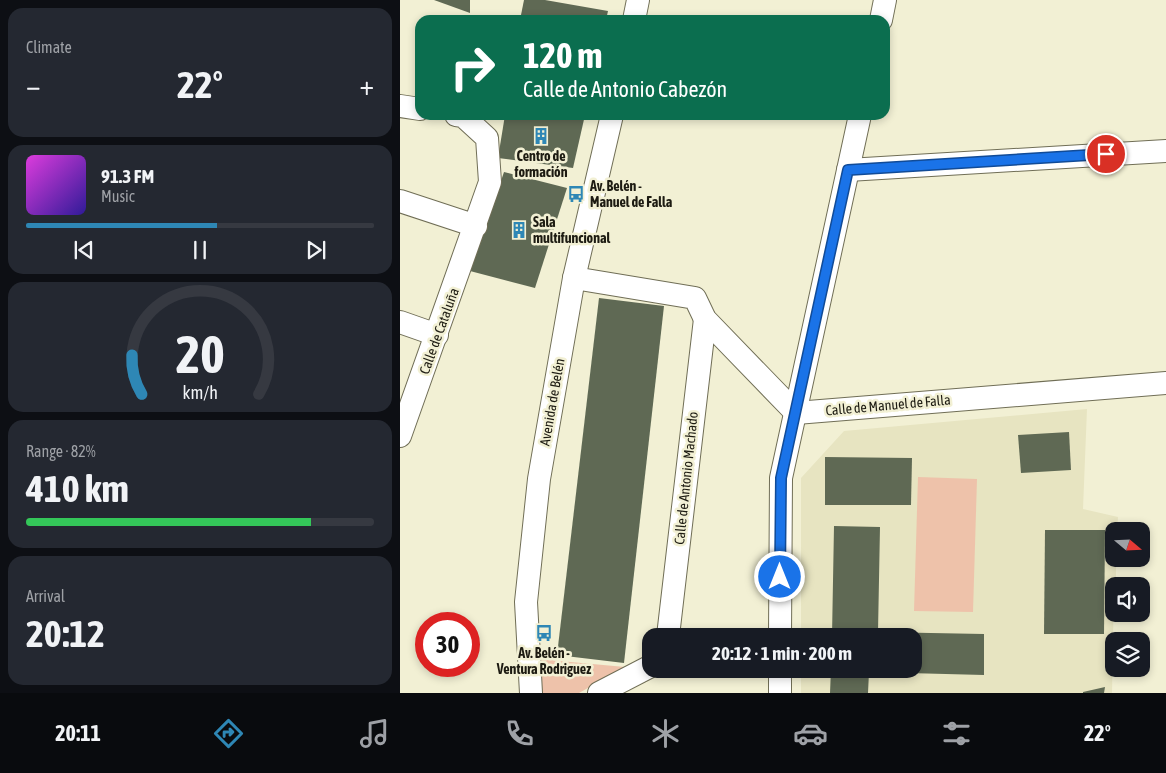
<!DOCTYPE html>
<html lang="en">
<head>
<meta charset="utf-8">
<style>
  :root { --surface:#171b24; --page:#242831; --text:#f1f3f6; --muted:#9ea1a6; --line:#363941; --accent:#2e87b5 }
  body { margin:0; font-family:"Asap Condensed",sans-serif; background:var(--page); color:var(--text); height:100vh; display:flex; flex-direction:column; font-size:19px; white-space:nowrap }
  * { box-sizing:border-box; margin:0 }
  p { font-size:16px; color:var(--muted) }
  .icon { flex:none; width:28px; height:28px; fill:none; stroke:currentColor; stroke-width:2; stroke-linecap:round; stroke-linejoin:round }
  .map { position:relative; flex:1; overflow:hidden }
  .drawer { display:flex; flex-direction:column; gap:8px; padding:8px; background:#0d0f14; width:400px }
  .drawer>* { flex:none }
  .hud { position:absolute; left:15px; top:15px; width:475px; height:105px; border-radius:15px; box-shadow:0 2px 8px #0003; background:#0b6e4f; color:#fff; overflow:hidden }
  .needle { width:32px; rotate:109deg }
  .buttons { position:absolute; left:705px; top:522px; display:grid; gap:10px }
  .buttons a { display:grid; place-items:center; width:45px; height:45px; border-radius:10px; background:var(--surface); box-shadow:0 2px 8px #0003; font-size:25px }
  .speed { position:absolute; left:15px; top:612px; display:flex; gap:10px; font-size:25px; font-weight:700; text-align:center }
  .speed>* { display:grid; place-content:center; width:65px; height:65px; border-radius:50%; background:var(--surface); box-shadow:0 2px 8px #0003; line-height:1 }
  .speed .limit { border:8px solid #d22; background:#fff; color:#111 }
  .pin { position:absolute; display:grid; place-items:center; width:42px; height:42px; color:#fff; margin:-21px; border:2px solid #fff; border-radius:50%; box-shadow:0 1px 5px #0007 }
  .me { position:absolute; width:55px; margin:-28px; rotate:0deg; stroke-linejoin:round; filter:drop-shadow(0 0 4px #0008) }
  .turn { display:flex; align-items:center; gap:18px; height:105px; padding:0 25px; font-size:22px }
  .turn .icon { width:65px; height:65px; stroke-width:2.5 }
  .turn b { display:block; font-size:35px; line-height:42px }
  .big { font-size:38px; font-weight:700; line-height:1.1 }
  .drawer .widget { flex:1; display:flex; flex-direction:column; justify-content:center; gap:8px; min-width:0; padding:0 18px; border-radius:15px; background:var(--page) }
  .drawer .dial { align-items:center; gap:0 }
  .dial svg { height:130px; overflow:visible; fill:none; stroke:var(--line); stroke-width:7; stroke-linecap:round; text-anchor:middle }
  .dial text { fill:var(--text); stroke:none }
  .song { display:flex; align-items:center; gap:15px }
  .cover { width:60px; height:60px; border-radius:8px; background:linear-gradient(135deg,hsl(300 70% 55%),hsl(250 70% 35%)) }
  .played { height:5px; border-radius:2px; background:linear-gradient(90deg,var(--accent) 55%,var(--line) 55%) }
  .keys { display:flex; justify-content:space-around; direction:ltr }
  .heat { display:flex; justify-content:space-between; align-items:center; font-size:28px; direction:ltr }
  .charge { height:8px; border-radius:4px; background:linear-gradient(90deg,#34c759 82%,var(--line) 0) }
  .trip { position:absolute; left:242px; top:628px; width:280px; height:50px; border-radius:15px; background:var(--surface); box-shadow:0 2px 8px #0003; font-weight:700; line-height:50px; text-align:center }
  .menu { display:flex; height:80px; justify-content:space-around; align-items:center; background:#090b0e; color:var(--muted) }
  .menu .icon { width:35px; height:35px }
  .menu .on { color:var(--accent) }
  .menu b { font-size:22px; color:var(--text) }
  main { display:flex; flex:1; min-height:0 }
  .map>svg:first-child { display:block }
</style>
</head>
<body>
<main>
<section class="drawer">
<div class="widget"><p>Climate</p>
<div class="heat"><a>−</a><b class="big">22°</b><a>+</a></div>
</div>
<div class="widget">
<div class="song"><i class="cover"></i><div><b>91.3 FM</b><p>Music</p></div></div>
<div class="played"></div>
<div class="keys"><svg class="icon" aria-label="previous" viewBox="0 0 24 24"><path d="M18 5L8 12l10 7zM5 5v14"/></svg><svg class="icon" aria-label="pause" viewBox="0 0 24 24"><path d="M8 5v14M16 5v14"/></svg><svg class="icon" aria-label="next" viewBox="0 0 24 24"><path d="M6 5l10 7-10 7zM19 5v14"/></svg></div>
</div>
<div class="widget dial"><svg viewBox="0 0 100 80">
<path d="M14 69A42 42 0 1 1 86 69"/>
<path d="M14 69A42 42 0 0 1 8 45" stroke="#2e87b5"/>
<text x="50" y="56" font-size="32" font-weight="700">20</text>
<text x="50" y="72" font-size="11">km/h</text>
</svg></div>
<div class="widget"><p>Range · 82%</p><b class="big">410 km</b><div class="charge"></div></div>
<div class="widget"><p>Arrival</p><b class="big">20:12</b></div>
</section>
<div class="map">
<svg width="766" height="693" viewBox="0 0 766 693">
  <rect width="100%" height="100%" fill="#f2f0d4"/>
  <!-- built -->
  <polygon fill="#e7e4c1" points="687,409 683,509 718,517 717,531 714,531 714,559 716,559 716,586 714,586 712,693 401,693 401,669 514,669 514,636 401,636 401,478 444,431"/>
  <!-- green -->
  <g fill="#eec2aa">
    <polygon points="518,477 577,479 573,612 514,611"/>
    <polygon points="138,659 225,667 179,693 142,693"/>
  </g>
  <!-- building -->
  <g fill="#5f6954">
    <polygon points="34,0 70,0 70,13"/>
    <polygon points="124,0 145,0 208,11 206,20 120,20"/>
    <polygon points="105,115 185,115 173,168 98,158"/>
    <polygon points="104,172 167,188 135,288 70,271"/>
    <polygon points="199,298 264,306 224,663 157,655"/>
    <polygon points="669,432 671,470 621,473 618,435"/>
    <polygon points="425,457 512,458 511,505 425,505"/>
    <polygon points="434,526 480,527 478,632 584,634 584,675 469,672 468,693 430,693 431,669 514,669 514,636 432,636"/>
    <polygon points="645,530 705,530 704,634 644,634"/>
    <polygon points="705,687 704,693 683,693 683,692"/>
  </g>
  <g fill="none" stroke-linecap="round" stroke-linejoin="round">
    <!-- street casing -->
    <g stroke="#706e56" stroke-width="24">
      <g id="street">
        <polyline points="234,20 238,0"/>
        <polyline points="481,20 485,0"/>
        <polyline points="0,106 20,109"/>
        <polyline points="448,170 766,151"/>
        <polyline points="0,201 76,226"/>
        <polyline points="174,278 295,298 305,319 396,413 766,383"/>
        <polyline points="0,322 37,335"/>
        <polyline points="0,436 90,182 87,138 63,116 56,115"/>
        <polyline points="268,636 305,319"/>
        <polyline points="380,636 381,478 460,115"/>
        <polyline points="131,693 126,602 139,479 174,278 212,115"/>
        <polyline points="199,693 251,666"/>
        <polyline points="380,693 380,669"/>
      </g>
    </g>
    <!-- street -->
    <use href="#street" stroke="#fff" stroke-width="22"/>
  </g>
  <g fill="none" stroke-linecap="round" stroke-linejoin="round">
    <!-- route casing -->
    <g stroke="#114b97" stroke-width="12">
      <polyline id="route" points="380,577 381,478 448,170 706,154"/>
    </g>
    <!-- route -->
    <use href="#route" stroke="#1a73e8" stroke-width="9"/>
  </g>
  <!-- icons -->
  <defs>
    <g id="building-bare" transform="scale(1.35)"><path d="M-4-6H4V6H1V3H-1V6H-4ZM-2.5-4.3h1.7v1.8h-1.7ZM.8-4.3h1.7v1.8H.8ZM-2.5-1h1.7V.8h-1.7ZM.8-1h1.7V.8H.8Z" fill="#2e87b5" stroke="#f2f0d4" stroke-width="2.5" paint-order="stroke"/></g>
    <g id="bus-bare" transform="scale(1.35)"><path d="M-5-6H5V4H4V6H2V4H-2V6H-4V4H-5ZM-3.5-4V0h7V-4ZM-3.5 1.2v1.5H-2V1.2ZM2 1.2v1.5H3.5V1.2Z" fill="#2e87b5" stroke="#f2f0d4" stroke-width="2.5" paint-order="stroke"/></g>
  </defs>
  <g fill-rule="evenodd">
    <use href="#building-bare" x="141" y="136"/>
    <use href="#bus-bare" x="176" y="194"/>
    <use href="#building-bare" x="119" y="230"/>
    <use href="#bus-bare" x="144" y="633"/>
  </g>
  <g text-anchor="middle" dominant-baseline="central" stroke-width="5" stroke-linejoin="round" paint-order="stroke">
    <!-- poi labels -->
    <g font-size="14" font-weight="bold" fill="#1d1b12" stroke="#f2f0d4">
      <text x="141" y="156">Centro de<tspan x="141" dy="16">formación</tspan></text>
      <text x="190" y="186" text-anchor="start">Av. Belén -<tspan x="190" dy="16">Manuel de Falla</tspan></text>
      <text x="133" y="222" text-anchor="start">Sala<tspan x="133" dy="16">multifuncional</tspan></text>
      <text x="144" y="653">Av. Belén -<tspan x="144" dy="16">Ventura Rodriguez</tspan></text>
    </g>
    <!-- street labels -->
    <g font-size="14" fill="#1d1b12" stroke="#f2f0d4">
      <text transform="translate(39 331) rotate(-70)">Calle de Cataluña</text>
      <text transform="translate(152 402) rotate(-80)">Avenida de Belén</text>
      <text transform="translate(488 405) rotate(-5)">Calle de Manuel de Falla</text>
      <text transform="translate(286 478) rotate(-84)">Calle de Antonio Machado</text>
    </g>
  </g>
</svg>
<div class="buttons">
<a><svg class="needle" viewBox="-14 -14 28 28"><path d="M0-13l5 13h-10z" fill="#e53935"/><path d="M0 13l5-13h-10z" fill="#9ea1a6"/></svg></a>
<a><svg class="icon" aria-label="sound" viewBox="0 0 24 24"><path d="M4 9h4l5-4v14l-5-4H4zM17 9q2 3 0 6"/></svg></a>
<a><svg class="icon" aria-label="layers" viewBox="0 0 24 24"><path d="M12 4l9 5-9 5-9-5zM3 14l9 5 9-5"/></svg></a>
</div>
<div class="speed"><div class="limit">30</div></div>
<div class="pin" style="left:706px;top:154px;background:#d93025"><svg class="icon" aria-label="arrive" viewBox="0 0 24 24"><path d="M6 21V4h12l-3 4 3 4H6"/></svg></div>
<svg class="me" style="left:380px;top:577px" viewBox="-20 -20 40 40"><circle r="17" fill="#1a73e8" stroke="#fff" stroke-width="3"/><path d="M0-11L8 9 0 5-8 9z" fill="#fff"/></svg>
<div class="trip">20:12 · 1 min · 200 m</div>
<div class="hud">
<div class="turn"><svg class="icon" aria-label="right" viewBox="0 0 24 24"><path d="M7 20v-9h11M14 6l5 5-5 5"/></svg><div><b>120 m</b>Calle de Antonio Cabezón</div></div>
</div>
</div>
</main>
<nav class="menu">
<b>20:11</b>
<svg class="icon on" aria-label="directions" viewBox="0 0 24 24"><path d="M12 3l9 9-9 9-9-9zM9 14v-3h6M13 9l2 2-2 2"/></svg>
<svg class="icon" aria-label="music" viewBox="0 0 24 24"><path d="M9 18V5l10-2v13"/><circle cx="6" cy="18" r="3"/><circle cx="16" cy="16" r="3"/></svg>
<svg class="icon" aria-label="phone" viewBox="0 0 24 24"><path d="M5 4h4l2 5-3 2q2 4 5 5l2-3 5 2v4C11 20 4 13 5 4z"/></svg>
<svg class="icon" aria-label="climate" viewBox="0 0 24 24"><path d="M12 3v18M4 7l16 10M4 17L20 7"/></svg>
<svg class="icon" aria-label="car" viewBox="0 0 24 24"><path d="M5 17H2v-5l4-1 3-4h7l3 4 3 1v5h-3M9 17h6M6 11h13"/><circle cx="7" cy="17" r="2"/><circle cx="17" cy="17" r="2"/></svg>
<svg class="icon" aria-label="filters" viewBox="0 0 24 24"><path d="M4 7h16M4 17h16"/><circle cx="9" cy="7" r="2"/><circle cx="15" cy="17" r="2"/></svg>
<b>22°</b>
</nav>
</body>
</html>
